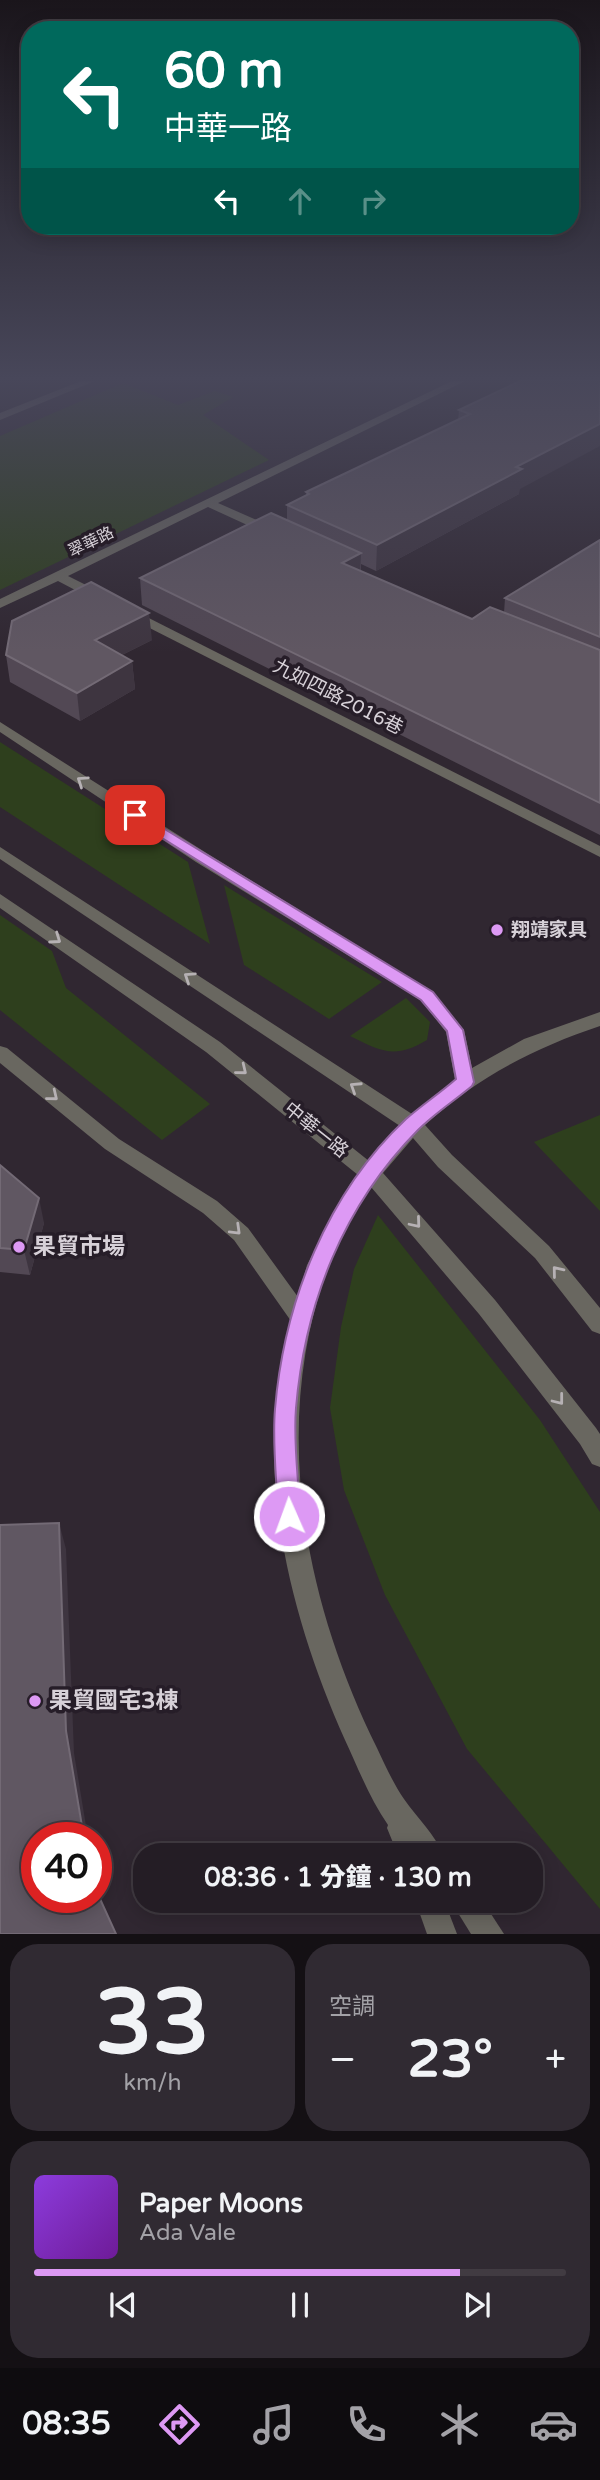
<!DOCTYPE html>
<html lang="zh-TW">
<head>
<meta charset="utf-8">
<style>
  :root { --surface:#241d25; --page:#302a32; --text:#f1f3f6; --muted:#a3a2a7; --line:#413b42; --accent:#dd99f4 }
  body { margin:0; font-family:"Varela Round","Noto Sans TC",sans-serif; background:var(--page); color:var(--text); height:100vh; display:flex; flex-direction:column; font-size:26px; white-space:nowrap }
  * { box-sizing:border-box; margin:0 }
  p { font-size:23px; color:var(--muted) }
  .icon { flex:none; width:38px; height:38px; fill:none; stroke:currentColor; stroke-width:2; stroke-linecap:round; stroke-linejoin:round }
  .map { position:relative; height:1934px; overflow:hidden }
  .drawer { display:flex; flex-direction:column; gap:10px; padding:10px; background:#141014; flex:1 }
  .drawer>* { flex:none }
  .guide { position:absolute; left:21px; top:21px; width:558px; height:214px; border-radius:28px; box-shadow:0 4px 18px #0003,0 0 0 2px var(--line); background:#00695c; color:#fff; overflow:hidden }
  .speed { position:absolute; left:21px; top:1822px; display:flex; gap:14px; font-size:35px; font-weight:700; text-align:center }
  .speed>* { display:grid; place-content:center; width:91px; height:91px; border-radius:50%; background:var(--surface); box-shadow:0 4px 18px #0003,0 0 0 2px var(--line); line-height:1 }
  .speed .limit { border:10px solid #d22; background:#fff; color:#111 }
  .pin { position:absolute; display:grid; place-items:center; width:60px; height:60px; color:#fff; margin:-30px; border-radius:14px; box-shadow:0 4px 10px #0006 }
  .me { position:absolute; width:77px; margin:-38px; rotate:358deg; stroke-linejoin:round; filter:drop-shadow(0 0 5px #0008) }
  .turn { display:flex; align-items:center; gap:24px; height:147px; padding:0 28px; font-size:32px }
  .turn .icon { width:91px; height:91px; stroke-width:2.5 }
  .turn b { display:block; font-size:49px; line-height:60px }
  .lanes { display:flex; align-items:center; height:66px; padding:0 28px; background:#0003; justify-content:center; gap:35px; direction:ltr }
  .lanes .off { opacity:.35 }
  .big { font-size:52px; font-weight:800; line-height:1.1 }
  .drawer .tile { flex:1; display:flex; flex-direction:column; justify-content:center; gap:10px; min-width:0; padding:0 24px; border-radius:28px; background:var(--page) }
  .drawer .dial { align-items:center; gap:0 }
  .dial b { font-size:91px; line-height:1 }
  .song { display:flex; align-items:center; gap:21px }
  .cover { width:84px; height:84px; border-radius:10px; background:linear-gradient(135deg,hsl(270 70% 55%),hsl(280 70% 35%)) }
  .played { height:7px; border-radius:4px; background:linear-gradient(90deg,var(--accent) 80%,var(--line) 80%) }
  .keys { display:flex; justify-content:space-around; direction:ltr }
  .heat { display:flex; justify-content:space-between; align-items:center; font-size:38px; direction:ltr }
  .drawer .tiles { flex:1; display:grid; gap:10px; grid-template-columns:1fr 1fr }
  .tile:last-child { grid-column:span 2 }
  .trip { position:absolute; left:133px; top:1843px; width:410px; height:70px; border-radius:28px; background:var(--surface); box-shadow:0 4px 18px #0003,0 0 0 2px var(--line); font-weight:800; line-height:70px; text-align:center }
  .tabs { display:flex; height:112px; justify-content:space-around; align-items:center; background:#0e0c0f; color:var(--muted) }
  .tabs .icon { width:49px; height:49px }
  .tabs .active { color:var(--accent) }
  .tabs b { font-size:32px; color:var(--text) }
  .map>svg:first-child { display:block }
</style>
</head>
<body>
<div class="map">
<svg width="600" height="1934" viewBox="0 0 600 1934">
  <rect width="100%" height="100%" fill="#302731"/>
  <!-- green -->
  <g fill="#2e3f1d">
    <polygon points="123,383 178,405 215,391 233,397 203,415 269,460 0,590 0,436"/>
    <polygon points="0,742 188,862 210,944 0,807"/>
    <polygon points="224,885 382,982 329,1019 244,965"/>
    <polygon points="0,915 52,951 66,988 210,1104 162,1140 0,1010"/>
    <path d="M 406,998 L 430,1022 L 427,1040 C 395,1059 382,1052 350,1036 Z"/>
    <polygon points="600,1115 600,1211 534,1142"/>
    <polygon points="378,1215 540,1420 600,1512 600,1909 467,1749 385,1595 344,1490 330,1408 341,1327 354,1269"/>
  </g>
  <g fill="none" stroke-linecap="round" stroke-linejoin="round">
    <!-- minor -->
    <g fill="#696760" fill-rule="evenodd">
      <polygon points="81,381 95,381 0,420 0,413"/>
      <polygon points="452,381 465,381 218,503 277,529 277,535 269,535 208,507 68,576 106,595 106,601 96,601 58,581 0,608 0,599"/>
      <polygon points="129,608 600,846 600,857 124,615 122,612"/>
      <path d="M 0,722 L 208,854 L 433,992 L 464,1030 L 472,1068 L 524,1039 L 600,1012 L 600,1026 C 534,1048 476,1078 425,1125 L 452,1155 L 549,1246 L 600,1308 L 600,1334 L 592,1331 L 535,1258 L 438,1167 L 413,1138 L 383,1173 L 495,1300 L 596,1428 L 600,1434 L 600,1467 L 592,1464 L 580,1444 L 479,1314 L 371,1187 L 364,1196 C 352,1219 337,1242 328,1267 C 270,1426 304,1600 377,1748 C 385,1765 393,1783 404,1799 C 417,1818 435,1834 443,1855 L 398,1855 L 387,1828 L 388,1825 C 370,1799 358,1768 345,1740 C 288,1612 250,1460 291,1321 L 234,1240 L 203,1213 L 105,1149 L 0,1063 L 0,1046 L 7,1048 L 119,1139 L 217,1201 L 248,1228 L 298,1297 L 307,1265 L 350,1184 L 358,1175 L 206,1052 L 0,908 L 0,894 L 220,1042 L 369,1161 L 400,1126 L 0,859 L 0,847 L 412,1114 L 455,1080 L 446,1032 L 421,1000 L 196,862 L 0,732 Z"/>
      <polygon points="415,1900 444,1900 457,1934 427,1934"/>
      <polygon points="450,1900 482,1900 504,1934 471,1934"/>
    </g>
  </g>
  <!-- wall -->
  <g fill="#524854">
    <polygon points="520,381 519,494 376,571 361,564 361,571 472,619 504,613 505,598 600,540 600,835 142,605 140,578 287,520 287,505 306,495 306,492 458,420 459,410"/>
    <polygon points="152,640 122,655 132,661 135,689 80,721 10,682 6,655"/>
    <polygon points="0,1165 44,1223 30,1275 0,1272"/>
  </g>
  <!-- shaded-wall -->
  <g fill="#3e3540">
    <polygon points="600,424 600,446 520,489 519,494 376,571 377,545 516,467"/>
    <polygon points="361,553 360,579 342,563"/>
    <polygon points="149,613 152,640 98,667 95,640"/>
    <polygon points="132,661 135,689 80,721 77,693"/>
    <polygon points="39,1198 44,1223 30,1275 24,1250"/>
    <polygon points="59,1523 66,1549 74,1753 88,1838 84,1838 66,1731"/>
  </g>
  <!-- building -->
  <g fill="#605762" stroke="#736a75" stroke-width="2">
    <polygon points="520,381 600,381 600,424 516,467 522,469 377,545 287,505 309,494 306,492 470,414 459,410"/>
    <polygon points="271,513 361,553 342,563 472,619 490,607 600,650 600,803 140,578"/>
    <polygon points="600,540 600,637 505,598"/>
    <polygon points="91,582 149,613 95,640 132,661 77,693 6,655 12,621"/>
    <polygon points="0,1165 39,1198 24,1250 0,1248"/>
    <polygon points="59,1523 66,1731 84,1838 37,1838 37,1897 96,1897 96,1890 116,1934 0,1934 0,1525"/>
  </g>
  <!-- one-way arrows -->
  <defs><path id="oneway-chevron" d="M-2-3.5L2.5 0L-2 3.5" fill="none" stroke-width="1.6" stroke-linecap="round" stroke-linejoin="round" transform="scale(1.75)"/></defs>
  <g stroke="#b6b1b4">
    <use href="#oneway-chevron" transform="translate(82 781) rotate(-146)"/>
    <use href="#oneway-chevron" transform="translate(56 939) rotate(35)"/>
    <use href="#oneway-chevron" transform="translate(189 977) rotate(-146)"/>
    <use href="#oneway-chevron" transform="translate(242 1070) rotate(39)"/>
    <use href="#oneway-chevron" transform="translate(355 1087) rotate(-147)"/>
    <use href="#oneway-chevron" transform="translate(53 1096) rotate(39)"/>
    <use href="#oneway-chevron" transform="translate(416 1223) rotate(50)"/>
    <use href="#oneway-chevron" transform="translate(236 1230) rotate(44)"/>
    <use href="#oneway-chevron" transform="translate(557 1271) rotate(-129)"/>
    <use href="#oneway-chevron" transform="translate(559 1400) rotate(52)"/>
  </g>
  <!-- sky -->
  <linearGradient id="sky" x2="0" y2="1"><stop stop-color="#1a151b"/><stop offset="0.58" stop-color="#48475a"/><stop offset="1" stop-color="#48475a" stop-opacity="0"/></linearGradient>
  <rect width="600" height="652" fill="url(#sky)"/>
  <!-- route -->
  <path fill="#dd99f4" stroke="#90639f" stroke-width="2" d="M 135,811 L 433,992 L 463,1030 L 474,1082 L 472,1086 C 454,1101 434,1114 418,1130 C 343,1206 305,1303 296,1408 C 293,1443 299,1481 300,1516 L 297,1523 L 289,1526 L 281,1523 L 278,1516 C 277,1481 272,1444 275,1409 C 284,1302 327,1193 406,1119 C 422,1105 440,1093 456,1079 L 447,1031 L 421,1000 L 130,818 L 128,815 Z"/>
  <!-- markers -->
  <g fill="#dd99f4" stroke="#261d28" stroke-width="2.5">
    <circle cx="497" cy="930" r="7"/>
    <circle cx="19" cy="1247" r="7"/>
    <circle cx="35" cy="1701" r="7"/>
  </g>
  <g text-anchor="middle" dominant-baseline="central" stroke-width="7" stroke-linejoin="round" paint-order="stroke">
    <!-- far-street labels -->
    <g font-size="16" fill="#d7d1d8" stroke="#261d28">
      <text transform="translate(91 542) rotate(-26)">翠華路</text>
    </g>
    <!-- street labels -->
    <g font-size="19" fill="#d7d1d8" stroke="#261d28">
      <text transform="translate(338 697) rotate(27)">九如四路2016巷</text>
      <text transform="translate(316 1130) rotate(39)">中華一路</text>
    </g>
    <!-- poi labels -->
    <g font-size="19" font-weight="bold" fill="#d7d1d8" stroke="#261d28" text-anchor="start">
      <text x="511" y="930">翔靖家具</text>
    </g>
    <!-- near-poi labels -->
    <g font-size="23" font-weight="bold" fill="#d7d1d8" stroke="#261d28" text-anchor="start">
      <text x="33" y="1247">果貿市場</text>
      <text x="49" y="1701">果貿國宅3棟</text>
    </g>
  </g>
</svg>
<div class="speed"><div class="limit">40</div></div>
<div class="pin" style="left:135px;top:815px;background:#d93025"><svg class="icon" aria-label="arrive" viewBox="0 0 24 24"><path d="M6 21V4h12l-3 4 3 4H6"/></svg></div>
<svg class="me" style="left:289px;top:1516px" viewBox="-20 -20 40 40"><circle r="17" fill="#dd99f4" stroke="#fff" stroke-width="3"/><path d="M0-11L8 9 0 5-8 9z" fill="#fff"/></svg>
<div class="trip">08:36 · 1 分鐘 · 130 m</div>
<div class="guide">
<div class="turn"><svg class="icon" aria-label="left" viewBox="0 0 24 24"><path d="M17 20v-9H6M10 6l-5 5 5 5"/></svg><div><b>60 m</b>中華一路</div></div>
<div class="lanes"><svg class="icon" aria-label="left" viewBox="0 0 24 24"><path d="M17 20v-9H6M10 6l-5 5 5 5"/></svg><svg class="icon off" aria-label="ahead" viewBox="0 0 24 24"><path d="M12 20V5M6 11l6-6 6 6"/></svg><svg class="icon off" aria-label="right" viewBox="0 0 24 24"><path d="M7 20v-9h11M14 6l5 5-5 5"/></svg></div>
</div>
</div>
<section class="drawer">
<div class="tiles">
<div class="tile dial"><b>33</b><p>km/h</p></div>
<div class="tile"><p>空調</p>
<div class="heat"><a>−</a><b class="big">23°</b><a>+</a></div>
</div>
<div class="tile">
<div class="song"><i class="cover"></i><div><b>Paper Moons</b><p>Ada Vale</p></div></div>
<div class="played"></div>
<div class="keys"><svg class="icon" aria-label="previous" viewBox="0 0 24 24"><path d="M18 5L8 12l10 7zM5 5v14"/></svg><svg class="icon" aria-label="pause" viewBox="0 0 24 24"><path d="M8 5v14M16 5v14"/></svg><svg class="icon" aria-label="next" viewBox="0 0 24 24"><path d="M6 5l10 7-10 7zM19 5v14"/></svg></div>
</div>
</div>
</section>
<nav class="tabs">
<b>08:35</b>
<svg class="icon active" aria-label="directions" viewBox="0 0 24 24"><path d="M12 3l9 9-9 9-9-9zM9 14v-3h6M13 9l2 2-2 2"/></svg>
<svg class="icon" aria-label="music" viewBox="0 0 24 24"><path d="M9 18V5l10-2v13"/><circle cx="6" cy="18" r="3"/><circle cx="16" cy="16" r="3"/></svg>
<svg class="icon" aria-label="phone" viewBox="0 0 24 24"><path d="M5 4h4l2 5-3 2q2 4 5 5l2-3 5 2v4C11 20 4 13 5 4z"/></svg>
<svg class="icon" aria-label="climate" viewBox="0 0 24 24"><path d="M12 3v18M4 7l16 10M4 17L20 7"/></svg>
<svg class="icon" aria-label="car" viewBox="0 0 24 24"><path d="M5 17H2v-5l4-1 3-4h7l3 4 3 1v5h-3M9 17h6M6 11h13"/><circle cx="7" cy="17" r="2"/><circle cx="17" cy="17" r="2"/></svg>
</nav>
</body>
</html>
